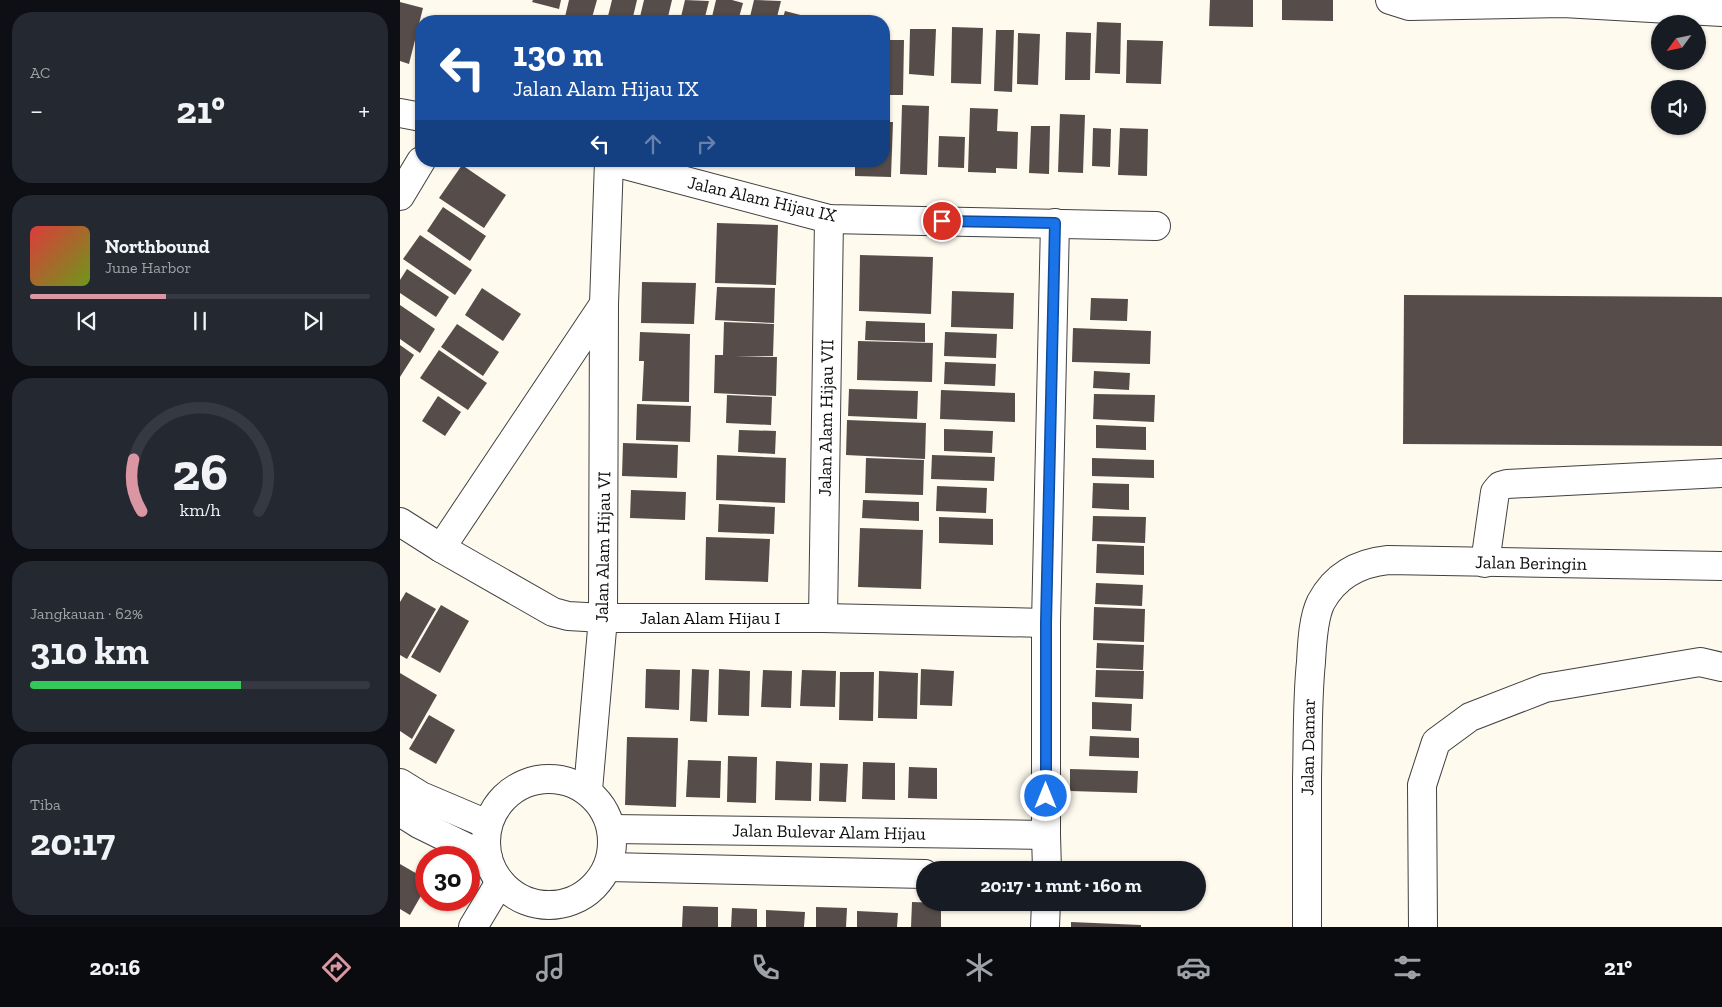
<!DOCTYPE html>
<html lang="id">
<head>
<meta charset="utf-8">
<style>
  :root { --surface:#171b24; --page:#242831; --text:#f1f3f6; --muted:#9ea1a6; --line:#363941; --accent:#da96a2 }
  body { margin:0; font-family:"Zilla Slab",serif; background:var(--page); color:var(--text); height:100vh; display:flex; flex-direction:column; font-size:19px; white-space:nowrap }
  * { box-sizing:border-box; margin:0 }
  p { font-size:16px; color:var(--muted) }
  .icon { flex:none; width:28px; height:28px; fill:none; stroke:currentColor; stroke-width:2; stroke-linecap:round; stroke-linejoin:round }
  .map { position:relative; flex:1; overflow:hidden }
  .panel { display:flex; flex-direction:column; gap:12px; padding:12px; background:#0d0f14; width:400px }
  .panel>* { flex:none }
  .guide { position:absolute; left:15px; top:15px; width:475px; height:152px; border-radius:20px; box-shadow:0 1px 4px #0004; background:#1a4fa0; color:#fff; overflow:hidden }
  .needle { width:32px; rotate:237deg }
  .fabs { position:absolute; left:1251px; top:15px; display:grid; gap:10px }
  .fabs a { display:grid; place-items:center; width:55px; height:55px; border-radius:50%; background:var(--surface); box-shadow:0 1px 4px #0004; font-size:25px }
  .speed { position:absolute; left:15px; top:846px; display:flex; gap:10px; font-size:25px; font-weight:700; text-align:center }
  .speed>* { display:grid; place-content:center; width:65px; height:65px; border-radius:50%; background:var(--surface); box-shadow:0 1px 4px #0004; line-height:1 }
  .speed .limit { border:8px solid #d22; background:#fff; color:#111 }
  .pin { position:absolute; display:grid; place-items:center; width:42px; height:42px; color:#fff; margin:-21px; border:2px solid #fff; border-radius:50%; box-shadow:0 1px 5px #0007 }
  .me { position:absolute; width:55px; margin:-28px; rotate:0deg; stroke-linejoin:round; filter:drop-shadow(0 0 4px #0008) }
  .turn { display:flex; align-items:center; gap:18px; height:105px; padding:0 15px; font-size:22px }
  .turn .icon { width:65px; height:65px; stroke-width:2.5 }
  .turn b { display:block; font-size:35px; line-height:42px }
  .lanes { display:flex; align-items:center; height:48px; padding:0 15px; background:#0003; justify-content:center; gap:25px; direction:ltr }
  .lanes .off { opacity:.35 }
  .big { font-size:38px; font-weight:800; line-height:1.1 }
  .panel .tile { flex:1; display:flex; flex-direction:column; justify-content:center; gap:8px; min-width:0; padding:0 18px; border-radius:20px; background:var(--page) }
  .panel .dial { align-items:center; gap:0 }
  .dial svg { height:130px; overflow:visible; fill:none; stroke:var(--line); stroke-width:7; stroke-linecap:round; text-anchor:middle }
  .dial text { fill:var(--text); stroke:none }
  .song { display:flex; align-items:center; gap:15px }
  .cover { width:60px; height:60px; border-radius:8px; background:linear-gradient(135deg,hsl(0 70% 55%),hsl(80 70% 35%)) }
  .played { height:5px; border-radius:2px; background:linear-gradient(90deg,var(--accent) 40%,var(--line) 40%) }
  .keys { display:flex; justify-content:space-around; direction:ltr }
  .heat { display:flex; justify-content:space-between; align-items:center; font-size:28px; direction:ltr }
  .charge { height:8px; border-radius:4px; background:linear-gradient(90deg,#34c759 62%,var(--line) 0) }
  .trip { position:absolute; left:516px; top:861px; width:290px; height:50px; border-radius:25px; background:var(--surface); box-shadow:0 1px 4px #0004; font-weight:800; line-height:50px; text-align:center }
  .dock { display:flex; height:80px; justify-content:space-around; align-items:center; background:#090b0e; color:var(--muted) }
  .dock .icon { width:35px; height:35px }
  .dock .selected { color:var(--accent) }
  .dock b { font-size:22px; color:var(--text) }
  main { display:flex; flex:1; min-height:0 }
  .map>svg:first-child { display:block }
</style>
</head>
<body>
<main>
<section class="panel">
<div class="tile"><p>AC</p>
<div class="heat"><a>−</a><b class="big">21°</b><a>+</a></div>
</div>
<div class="tile">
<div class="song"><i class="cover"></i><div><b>Northbound</b><p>June Harbor</p></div></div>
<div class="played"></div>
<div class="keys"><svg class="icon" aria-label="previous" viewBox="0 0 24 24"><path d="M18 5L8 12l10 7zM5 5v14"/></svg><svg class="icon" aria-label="pause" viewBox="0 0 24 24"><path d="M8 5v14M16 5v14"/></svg><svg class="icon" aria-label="next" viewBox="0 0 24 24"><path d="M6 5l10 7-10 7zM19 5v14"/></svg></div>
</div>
<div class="tile dial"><svg viewBox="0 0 100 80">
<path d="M14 69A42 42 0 1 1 86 69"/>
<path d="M14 69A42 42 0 0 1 9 37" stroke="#da96a2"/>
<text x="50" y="56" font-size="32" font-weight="700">26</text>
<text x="50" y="72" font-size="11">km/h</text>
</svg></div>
<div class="tile"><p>Jangkauan · 62%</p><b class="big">310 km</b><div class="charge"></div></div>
<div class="tile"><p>Tiba</p><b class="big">20:17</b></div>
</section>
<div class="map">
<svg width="1322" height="927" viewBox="0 0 1322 927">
  <rect width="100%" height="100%" fill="#fffaee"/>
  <!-- building -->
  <g fill="#564d4a">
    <polygon points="133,0 161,0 159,9 132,2"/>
    <polygon points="169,0 197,0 191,21 164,21"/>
    <polygon points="212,0 237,0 232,21 207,20"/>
    <polygon points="244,0 272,0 267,21 239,21"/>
    <polygon points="285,0 309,1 304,21 280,21"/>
    <polygon points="316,0 332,0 343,3 338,21 311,21"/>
    <polygon points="354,0 381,1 376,21 349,21"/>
    <polygon points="810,0 853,0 853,27 809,26"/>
    <polygon points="882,0 933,0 933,21 882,20"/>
    <polygon points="0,2 23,8 9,64 0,61"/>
    <polygon points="385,11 416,19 415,21 382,21"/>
    <polygon points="697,22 721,23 720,74 695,73"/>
    <polygon points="552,27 583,28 581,84 551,83"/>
    <polygon points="510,29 536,29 534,76 509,74"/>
    <polygon points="596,30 614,30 612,92 594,91"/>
    <polygon points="666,32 691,33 690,80 665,80"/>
    <polygon points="618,33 640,34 638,85 617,84"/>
    <polygon points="484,40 504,40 503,95 484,95"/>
    <polygon points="727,40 763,41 761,84 726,83"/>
    <polygon points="502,105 529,106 527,175 500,174"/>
    <polygon points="570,108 598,109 597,131 618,132 617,169 596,168 596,173 568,172"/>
    <polygon points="660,114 685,115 683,173 658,172"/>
    <polygon points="484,122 493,122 491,177 455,176 455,161 484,161"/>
    <polygon points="631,126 650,126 649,174 629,173"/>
    <polygon points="693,128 711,129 710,167 692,166"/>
    <polygon points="720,128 748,129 747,176 718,175"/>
    <polygon points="539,136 565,137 564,168 538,167"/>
    <polygon points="62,165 106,195 84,228 39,198"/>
    <polygon points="43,207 86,236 70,261 27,231"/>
    <polygon points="317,223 378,225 376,285 315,283"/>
    <polygon points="20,235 72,270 55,295 3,259"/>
    <polygon points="460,255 533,257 531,314 459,311"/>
    <polygon points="7,269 49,297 36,317 0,293 0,280"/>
    <polygon points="242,282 296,283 294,324 241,323"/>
    <polygon points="317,287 375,288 374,323 315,320"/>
    <polygon points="82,288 121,314 103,341 65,315"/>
    <polygon points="552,291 614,293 613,329 551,327"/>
    <polygon points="1004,295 1322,297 1322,446 1003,444"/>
    <polygon points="691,298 728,299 727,321 690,320"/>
    <polygon points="0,305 35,329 20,353 0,339"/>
    <polygon points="466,321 525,323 525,342 465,340"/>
    <polygon points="324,322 374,324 373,356 335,356 377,357 376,396 314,393 315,355 323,355"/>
    <polygon points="57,324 99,352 83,376 41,347"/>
    <polygon points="673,328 751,331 750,364 672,362"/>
    <polygon points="240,332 290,334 289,402 242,401 244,361 239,361"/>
    <polygon points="545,332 597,334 596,358 544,356"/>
    <polygon points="458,341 533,343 532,382 457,380"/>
    <polygon points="0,345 14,355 0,377"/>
    <polygon points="39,350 87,383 68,410 20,378"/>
    <polygon points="545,362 596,364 595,386 544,384"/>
    <polygon points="694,371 730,373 729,390 693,388"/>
    <polygon points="449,389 518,391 517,419 448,416"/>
    <polygon points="541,390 615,393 615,422 540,419"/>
    <polygon points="694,394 755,395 754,422 693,419"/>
    <polygon points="327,395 372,397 371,425 326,423"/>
    <polygon points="38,396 61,412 45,436 22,421"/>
    <polygon points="237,404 291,406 290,442 236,440"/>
    <polygon points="447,420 526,423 525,459 446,455"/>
    <polygon points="696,425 746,427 746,450 696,448"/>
    <polygon points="544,429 593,431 592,453 544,451"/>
    <polygon points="339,430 376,431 375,454 338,452"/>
    <polygon points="223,443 278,445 277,478 222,476"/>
    <polygon points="317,455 386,458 385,503 316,500"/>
    <polygon points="532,455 595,457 594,481 531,479"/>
    <polygon points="466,458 524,460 523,495 465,493"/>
    <polygon points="692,458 754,460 754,478 692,476"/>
    <polygon points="693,483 729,484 729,510 692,508"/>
    <polygon points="537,486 587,488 586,513 536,511"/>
    <polygon points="231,490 286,492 285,520 230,518"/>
    <polygon points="463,500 519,502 519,521 462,518"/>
    <polygon points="319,504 375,507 374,534 318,532"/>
    <polygon points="693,516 746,517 745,543 692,541"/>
    <polygon points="539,517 593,519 593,545 539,543"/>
    <polygon points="460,528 523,530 521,589 458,587"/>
    <polygon points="306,537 370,539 368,582 305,580"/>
    <polygon points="697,544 744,546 744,575 696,573"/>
    <polygon points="696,583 743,585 742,606 695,604"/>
    <polygon points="6,592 36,609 7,659 0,655 0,602"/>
    <polygon points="41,605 69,621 40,673 11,657"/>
    <polygon points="694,607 745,609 744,642 693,640"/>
    <polygon points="697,643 744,645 743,670 696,668"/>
    <polygon points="246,669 280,670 279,710 245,708"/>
    <polygon points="292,669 309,670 307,722 290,721"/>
    <polygon points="319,669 350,671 349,716 318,715"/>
    <polygon points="521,669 554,671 552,706 520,705"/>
    <polygon points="363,670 392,671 391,708 361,707"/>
    <polygon points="402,670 436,671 435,707 400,706"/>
    <polygon points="696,670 744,671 743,699 695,697"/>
    <polygon points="479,671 518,673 517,719 478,718"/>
    <polygon points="440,672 474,672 473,721 439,720"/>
    <polygon points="0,673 37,695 12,739 0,731"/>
    <polygon points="692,702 732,704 731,731 692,729"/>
    <polygon points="29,715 55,730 36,764 9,749"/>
    <polygon points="690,736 739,738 739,758 689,756"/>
    <polygon points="227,737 278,738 276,807 225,805"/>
    <polygon points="328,756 357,757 356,803 327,802"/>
    <polygon points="288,760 321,761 320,798 286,797"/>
    <polygon points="376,761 412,763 411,801 375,800"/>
    <polygon points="463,762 495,763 495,800 462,799"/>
    <polygon points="420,763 448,764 446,802 419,801"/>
    <polygon points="509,767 537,768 537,799 508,798"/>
    <polygon points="670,769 738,771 737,793 670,791"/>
    <polygon points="0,864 26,879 26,887 10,915 0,909"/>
    <polygon points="512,902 541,903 541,927 511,927"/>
    <polygon points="283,906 318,907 318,927 282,927"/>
    <polygon points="416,907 447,908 446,927 416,927"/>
    <polygon points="332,908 357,909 357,927 331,927"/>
    <polygon points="366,910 405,912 404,927 366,927"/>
    <polygon points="457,911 498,913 497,927 457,927"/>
    <polygon points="671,922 741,925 741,927 671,927"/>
  </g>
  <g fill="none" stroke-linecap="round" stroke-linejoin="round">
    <!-- minor casing -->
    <g stroke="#414141" stroke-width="30">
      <g id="minor">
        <polyline points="990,0 1009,6 1163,3 1322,12"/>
        <polyline points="0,113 21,117"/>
        <polyline points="210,161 429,219 756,226"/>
        <polyline points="0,196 21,161"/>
        <polyline points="0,522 41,548 153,612 168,616 203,618 423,618 646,623"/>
        <polyline points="41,548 204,304"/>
        <polyline points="1085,563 1095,492 1100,486 1107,484 1322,473"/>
        <polyline points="423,618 429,219"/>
        <circle cx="149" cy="842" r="63"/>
        <polyline points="0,783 21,796 87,824"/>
        <polyline points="188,790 203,618 204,304 209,161"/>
        <polyline points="0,812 19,824 88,858"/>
        <polyline points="212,829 646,835"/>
        <polyline points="208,867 525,874"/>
        <polyline points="647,870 646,835 646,623 655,223"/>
        <polyline points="73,927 100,882"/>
        <polyline points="645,927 646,902"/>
        <path d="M 907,927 C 907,878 907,828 907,779 C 908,740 907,701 911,662 C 912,644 913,618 921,602 C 935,576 959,563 988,560 L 1322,566"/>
        <polyline points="1023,927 1022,785 1036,742 1070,717 1145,688 1300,662 1322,667"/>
      </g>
    </g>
    <!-- minor -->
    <use href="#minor" stroke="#fff" stroke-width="28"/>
  </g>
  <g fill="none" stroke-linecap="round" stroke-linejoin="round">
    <!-- route casing -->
    <g stroke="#114b97" stroke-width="12">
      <polyline id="route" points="542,221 655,223 646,623 646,796"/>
    </g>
    <!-- route -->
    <use href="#route" stroke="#1a73e8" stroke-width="9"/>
  </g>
  <g text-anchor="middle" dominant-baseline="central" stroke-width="5" stroke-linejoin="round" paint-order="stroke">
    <!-- street labels -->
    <g font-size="18" fill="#0e0e0e" stroke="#fff">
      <text transform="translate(362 199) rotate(13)">Jalan Alam Hijau IX</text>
      <text transform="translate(426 418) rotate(-89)">Jalan Alam Hijau VII</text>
      <text transform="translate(203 547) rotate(-89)">Jalan Alam Hijau VI</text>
      <text transform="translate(1131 563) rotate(1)">Jalan Beringin</text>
      <text x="310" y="618">Jalan Alam Hijau I</text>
      <text transform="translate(908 747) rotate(-89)">Jalan Damar</text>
      <text transform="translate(429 832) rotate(1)">Jalan Bulevar Alam Hijau</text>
    </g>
  </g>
</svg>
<div class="fabs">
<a><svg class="needle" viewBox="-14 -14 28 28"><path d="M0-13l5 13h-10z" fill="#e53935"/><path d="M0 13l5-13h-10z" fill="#9ea1a6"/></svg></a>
<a><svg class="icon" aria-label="sound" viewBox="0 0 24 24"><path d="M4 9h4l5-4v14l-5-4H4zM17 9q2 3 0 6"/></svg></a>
</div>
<div class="speed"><div class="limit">30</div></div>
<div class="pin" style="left:542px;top:221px;background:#d93025"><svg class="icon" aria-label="arrive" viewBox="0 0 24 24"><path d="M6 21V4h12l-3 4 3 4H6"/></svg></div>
<svg class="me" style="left:646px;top:796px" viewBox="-20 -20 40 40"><circle r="17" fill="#1a73e8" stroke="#fff" stroke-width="3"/><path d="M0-11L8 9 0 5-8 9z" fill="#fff"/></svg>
<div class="trip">20:17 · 1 mnt · 160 m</div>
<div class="guide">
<div class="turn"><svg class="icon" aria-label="left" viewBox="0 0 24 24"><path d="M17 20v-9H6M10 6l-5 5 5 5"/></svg><div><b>130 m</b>Jalan Alam Hijau IX</div></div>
<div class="lanes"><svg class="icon" aria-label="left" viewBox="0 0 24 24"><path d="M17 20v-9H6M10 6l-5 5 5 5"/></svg><svg class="icon off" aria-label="ahead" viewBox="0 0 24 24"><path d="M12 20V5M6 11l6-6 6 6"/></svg><svg class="icon off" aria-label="right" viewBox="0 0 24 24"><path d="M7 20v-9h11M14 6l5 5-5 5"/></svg></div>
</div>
</div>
</main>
<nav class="dock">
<b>20:16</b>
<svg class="icon selected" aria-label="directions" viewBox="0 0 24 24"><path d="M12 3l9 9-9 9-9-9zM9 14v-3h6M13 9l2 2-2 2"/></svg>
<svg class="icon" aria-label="music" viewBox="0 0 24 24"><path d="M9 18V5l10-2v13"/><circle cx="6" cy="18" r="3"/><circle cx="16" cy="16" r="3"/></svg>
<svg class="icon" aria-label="phone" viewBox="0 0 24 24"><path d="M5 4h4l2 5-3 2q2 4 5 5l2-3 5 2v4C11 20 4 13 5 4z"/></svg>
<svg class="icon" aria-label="climate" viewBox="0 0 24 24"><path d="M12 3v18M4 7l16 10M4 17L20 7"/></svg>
<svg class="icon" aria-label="car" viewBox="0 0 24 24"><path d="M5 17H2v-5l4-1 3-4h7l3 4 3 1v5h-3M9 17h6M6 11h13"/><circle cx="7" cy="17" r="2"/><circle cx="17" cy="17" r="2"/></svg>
<svg class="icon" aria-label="filters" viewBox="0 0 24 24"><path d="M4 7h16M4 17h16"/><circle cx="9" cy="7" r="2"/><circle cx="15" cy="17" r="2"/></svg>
<b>21°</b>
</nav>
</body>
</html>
